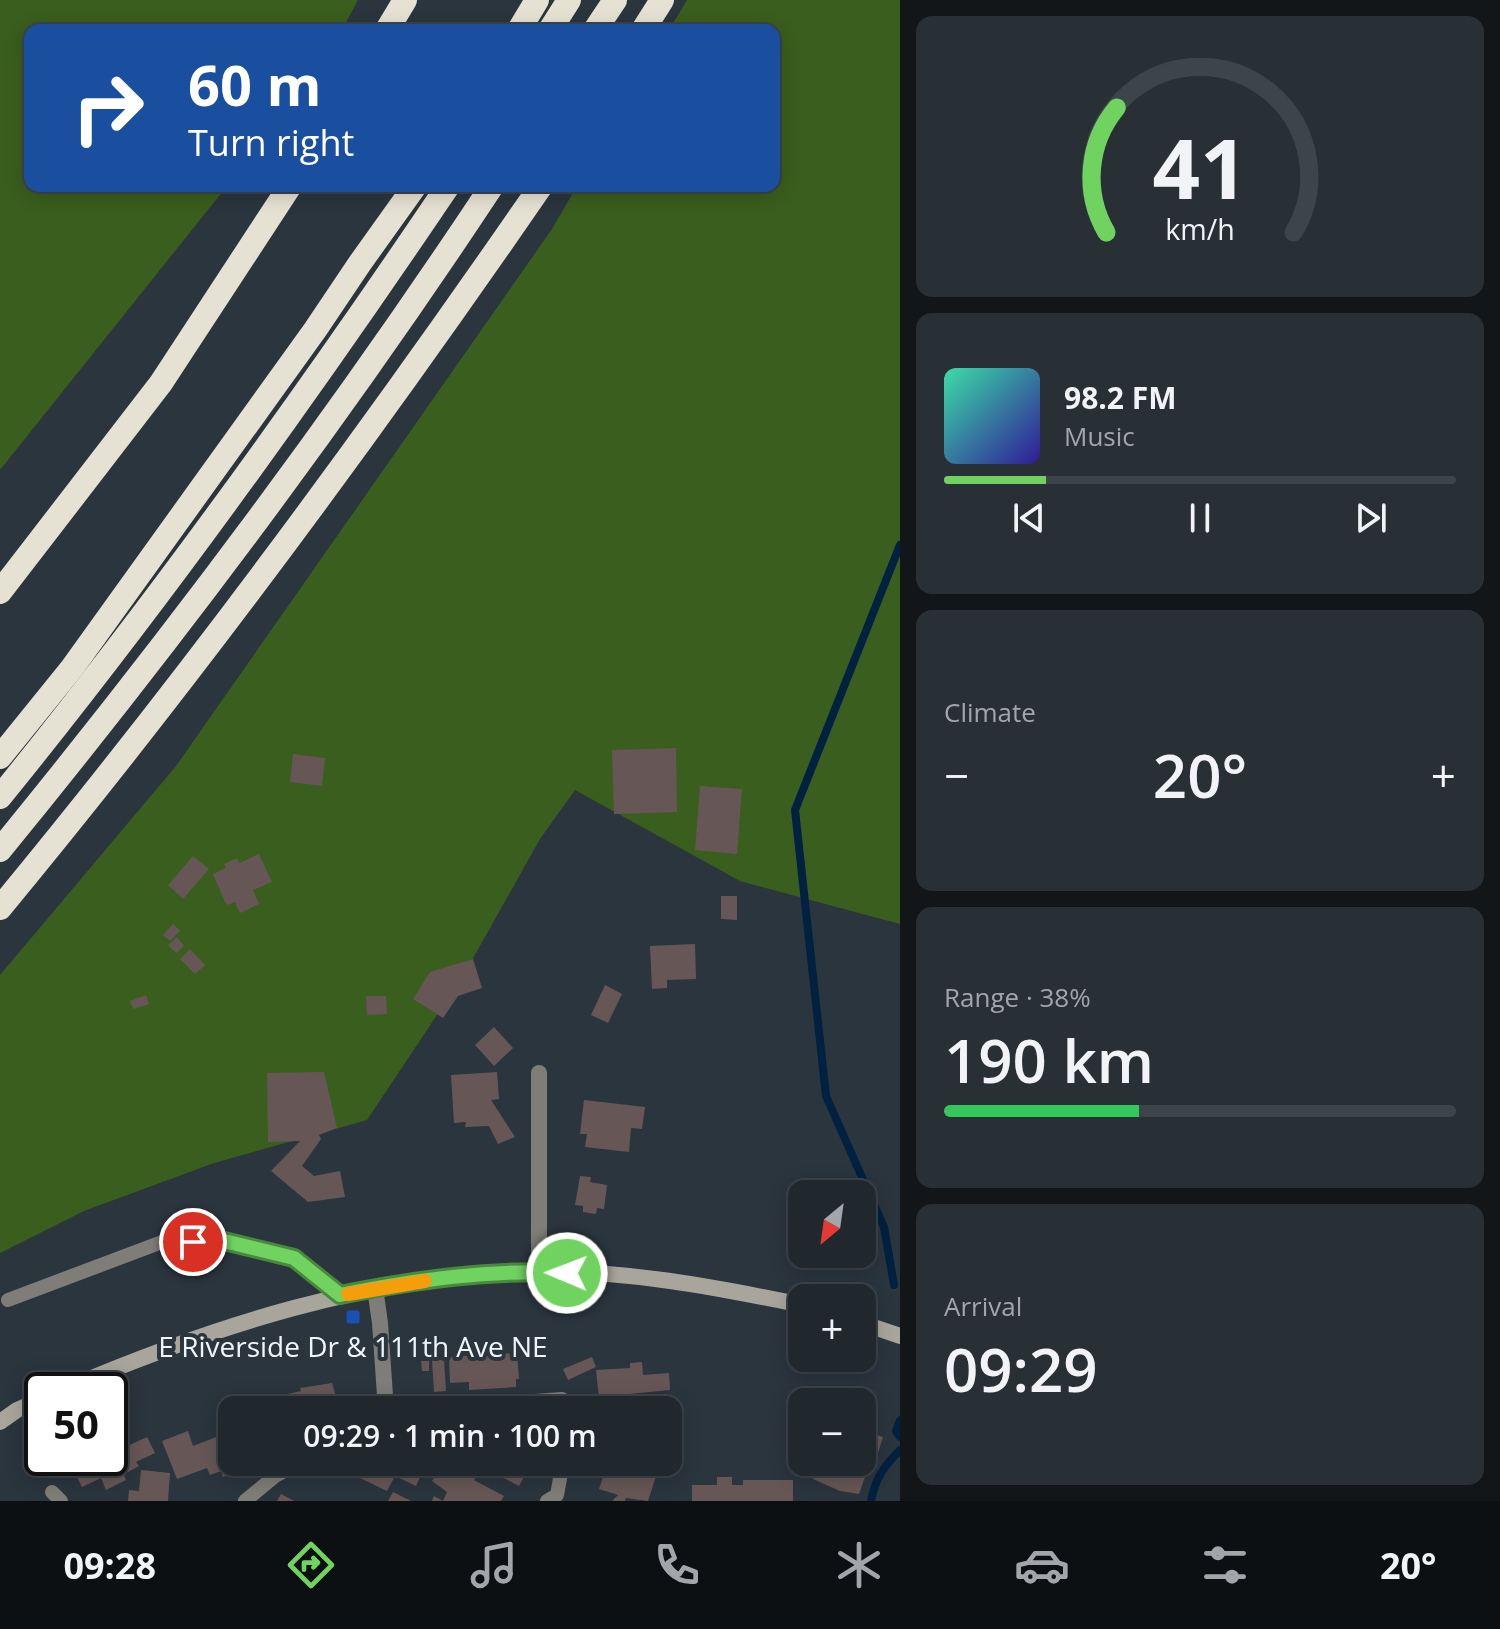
<!DOCTYPE html>
<html lang="en">
<head>
<meta charset="utf-8">
<style>
  :root { --surface:#20282e; --page:#283036; --text:#f1f3f6; --muted:#a2a6aa; --line:#3d444a; --accent:#70d35f }
  body { margin:0; font-family:"Open Sans",sans-serif; background:var(--page); color:var(--text); height:100vh; display:flex; flex-direction:column; font-size:30px; white-space:nowrap }
  * { box-sizing:border-box; margin:0 }
  p { font-size:26px; color:var(--muted) }
  .icon { flex:none; width:44px; height:44px; fill:none; stroke:currentColor; stroke-width:2; stroke-linecap:round; stroke-linejoin:round }
  .map { position:relative; flex:1; overflow:hidden }
  .side { display:flex; flex-direction:column; gap:16px; padding:16px; background:#121619; width:600px }
  .side>* { flex:none }
  .hud { position:absolute; left:24px; top:24px; width:756px; height:168px; border-radius:16px; box-shadow:0 4px 20px #0003,0 0 0 2px var(--line); background:#1a4fa0; color:#fff; overflow:hidden }
  .needle { width:52px; rotate:209deg }
  .tools { position:absolute; left:788px; top:1180px; display:grid; gap:16px }
  .tools a { display:grid; place-items:center; width:88px; height:88px; border-radius:16px; background:var(--surface); box-shadow:0 4px 20px #0003,0 0 0 2px var(--line); font-size:40px }
  .speed { position:absolute; left:24px; top:1372px; display:flex; gap:16px; font-size:40px; font-weight:700; text-align:center }
  .speed>* { display:grid; place-content:center; width:104px; height:104px; border-radius:50%; background:var(--surface); box-shadow:0 4px 20px #0003,0 0 0 2px var(--line); line-height:1 }
  .speed .limit { border:4px solid #111; border-radius:12px; background:#fff; color:#111 }
  .pin { position:absolute; display:grid; place-items:center; width:68px; height:68px; color:#fff; margin:-34px; border:4px solid #fff; border-radius:50%; box-shadow:0 2px 8px #0007 }
  .me { position:absolute; width:88px; margin:-44px; rotate:271deg; stroke-linejoin:round; filter:drop-shadow(0 0 6px #0008) }
  .turn { display:flex; align-items:center; gap:28px; height:168px; padding:0 32px; font-size:36px }
  .turn .icon { width:104px; height:104px; stroke-width:2.5 }
  .turn b { display:block; font-size:56px; line-height:68px }
  .big { font-size:60px; font-weight:600; line-height:1.1 }
  .side .card { flex:1; display:flex; flex-direction:column; justify-content:center; gap:12px; min-width:0; padding:0 28px; border-radius:16px; background:var(--page) }
  .side .dial { align-items:center; gap:0 }
  .dial svg { height:208px; overflow:visible; fill:none; stroke:var(--line); stroke-width:7; stroke-linecap:round; text-anchor:middle }
  .dial text { fill:var(--text); stroke:none }
  .song { display:flex; align-items:center; gap:24px }
  .cover { width:96px; height:96px; border-radius:12px; background:linear-gradient(135deg,hsl(160 70% 55%),hsl(250 70% 35%)) }
  .played { height:8px; border-radius:4px; background:linear-gradient(90deg,var(--accent) 20%,var(--line) 20%) }
  .keys { display:flex; justify-content:space-around; direction:ltr }
  .heat { display:flex; justify-content:space-between; align-items:center; font-size:44px; direction:ltr }
  .charge { height:12px; border-radius:6px; background:linear-gradient(90deg,#34c759 38%,var(--line) 0) }
  .trip { position:absolute; left:218px; top:1396px; width:464px; height:80px; border-radius:16px; background:var(--surface); box-shadow:0 4px 20px #0003,0 0 0 2px var(--line); font-weight:600; line-height:80px; text-align:center }
  .tab-bar { display:flex; height:128px; justify-content:space-around; align-items:center; background:#0d1012; color:var(--muted) }
  .tab-bar .icon { width:56px; height:56px }
  .tab-bar .active { color:var(--accent) }
  .tab-bar b { font-size:36px; color:var(--text) }
  main { display:flex; flex:1; min-height:0 }
  .map>svg:first-child { display:block }
</style>
</head>
<body>
<main>
<div class="map">
<svg width="900" height="1501" viewBox="0 0 900 1501">
  <rect width="100%" height="100%" fill="#2b353e"/>
  <!-- green -->
  <g fill="#3a5e1d">
    <polygon points="0,0 358,0 342,30 30,30 30,186 227,186 0,470"/>
    <polygon points="687,0 900,0 900,924 740,881 575,790 540,839 463,976 367,1120 214,1163 84,1211 0,1253 0,975 176,766 552,229 577,186 774,186 774,30 669,30"/>
  </g>
  <g fill="none" stroke-linecap="round" stroke-linejoin="round">
    <!-- stream -->
    <g stroke="#022140" stroke-width="8">
      <polyline points="894,1285 884,1227 826,1096 795,810 900,545"/>
      <polyline points="900,1420 896,1431 900,1437"/>
      <path d="M 871,1501 C 875,1479 884,1466 900,1450"/>
    </g>
  </g>
  <!-- building -->
  <g fill="#665756">
    <polygon points="676,748 677,812 614,814 612,750"/>
    <polygon points="293,754 325,758 322,786 290,782"/>
    <polygon points="700,786 742,789 737,854 695,850"/>
    <polygon points="259,854 272,882 253,890 259,904 240,913 235,902 228,905 225,902 213,874 226,868 224,864 237,858 239,863"/>
    <polygon points="193,856 209,869 183,899 168,885"/>
    <polygon points="721,896 737,896 737,920 721,919"/>
    <polygon points="173,924 180,931 170,941 163,935"/>
    <polygon points="177,937 184,946 176,953 168,945"/>
    <polygon points="695,944 696,979 667,980 667,988 652,989 650,946"/>
    <polygon points="190,949 205,965 195,974 180,959"/>
    <polygon points="473,959 482,988 458,996 443,1018 413,999 430,972"/>
    <polygon points="605,985 622,994 608,1023 591,1015"/>
    <polygon points="146,995 149,1004 133,1009 130,1001"/>
    <polygon points="366,996 386,996 387,1014 367,1015"/>
    <polygon points="494,1027 513,1048 494,1066 475,1045"/>
    <polygon points="324,1072 337,1128 319,1135 321,1139 302,1166 314,1176 340,1171 345,1197 308,1202 271,1171 300,1141 268,1142 267,1073"/>
    <polygon points="497,1072 499,1099 491,1100 515,1137 498,1144 489,1126 465,1127 466,1122 454,1123 451,1075"/>
    <polygon points="584,1100 645,1107 642,1129 631,1128 629,1152 585,1147 587,1134 580,1134"/>
    <polygon points="580,1176 591,1177 590,1182 607,1185 604,1209 597,1208 596,1214 583,1212 583,1206 575,1205"/>
    <polygon points="479,1345 495,1345 496,1354 517,1353 519,1379 516,1379 516,1387 469,1390 469,1382 450,1383 449,1357 480,1355"/>
    <polygon points="592,1357 596,1367 568,1380 563,1369"/>
    <polygon points="432,1360 444,1360 446,1391 434,1392"/>
    <polygon points="421,1361 429,1361 429,1371 422,1371"/>
    <polygon points="642,1362 643,1375 669,1373 670,1390 599,1397 596,1370 630,1368 630,1363"/>
    <polygon points="332,1383 340,1410 287,1410 284,1395 301,1391 300,1388"/>
    <polygon points="604,1404 651,1407 650,1410 603,1410"/>
    <polygon points="862,1430 883,1437 876,1459 872,1457 859,1494 840,1491 813,1479 818,1465 810,1462 862,1462"/>
    <polygon points="188,1431 193,1446 232,1431 232,1462 261,1462 223,1477 221,1471 210,1475 207,1468 177,1479 162,1441"/>
    <polygon points="147,1437 155,1453 136,1462 139,1466 128,1472 126,1467 121,1469 126,1480 106,1490 101,1478 82,1487 74,1471 102,1458 110,1458 110,1454"/>
    <polygon points="373,1462 420,1462 426,1465 416,1486 395,1476 387,1491 358,1477 363,1465 388,1477 390,1474 372,1465"/>
    <polygon points="473,1462 532,1462 519,1486 488,1470 487,1473 477,1468 479,1465"/>
    <polygon points="608,1462 656,1476 648,1501 626,1498 625,1501 612,1501 618,1495 599,1489"/>
    <polygon points="444,1463 462,1473 464,1469 477,1476 474,1480 504,1496 501,1501 432,1501 434,1496 443,1501 447,1492 432,1481"/>
    <polygon points="141,1470 170,1473 168,1501 128,1501 129,1490 139,1491"/>
    <polygon points="717,1477 732,1477 732,1485 743,1485 743,1480 793,1480 793,1501 692,1501 692,1485 717,1485"/>
    <polygon points="393,1492 411,1501 388,1501"/>
    <polygon points="281,1494 294,1501 277,1501"/>
  </g>
  <g fill="none" stroke-linecap="round" stroke-linejoin="round">
    <!-- lane -->
    <g stroke="#7e7d77" stroke-width="14">
      <polyline points="8,1300 162,1242 224,1241 294,1258 340,1295"/>
      <polyline points="410,1410 562,1399 564,1410"/>
      <polyline points="52,1492 61,1501"/>
      <polyline points="245,1501 275,1476 301,1462"/>
      <polyline points="547,1501 557,1495 563,1462"/>
    </g>
    <!-- street -->
    <g stroke="#7e7d77" stroke-width="16">
      <polyline points="539,1073 539,1272"/>
      <polyline points="375,1288 380,1323 386,1410"/>
    </g>
    <!-- secondary -->
    <g stroke="#a8a69c" stroke-width="16">
      <polyline points="862,1323 900,1336"/>
      <path d="M 63,1390 C 213,1326 373,1274 537,1272 C 626,1270 715,1287 802,1305"/>
      <polyline points="0,1422 17,1410 42,1399"/>
    </g>
    <!-- highway -->
    <g stroke="#e6e2d3" stroke-width="24">
      <polyline points="387,30 405,0"/>
      <polyline points="519,30 537,0"/>
      <polyline points="550,30 569,0"/>
      <polyline points="595,30 615,0"/>
      <polyline points="643,30 662,0"/>
      <polyline points="0,592 161,383 290,186"/>
      <polyline points="0,757 72,668 315,330 360,263 415,186"/>
      <path d="M 0,797 C 159,601 307,395 448,186"/>
      <path d="M 0,850 C 174,637 340,416 492,186"/>
      <path d="M 0,908 C 192,676 370,434 541,186"/>
    </g>
  </g>
  <g fill="none" stroke-linecap="round" stroke-linejoin="round">
    <!-- route casing -->
    <g stroke="#49893e" stroke-width="20">
      <path id="route" d="M 193,1242 L 224,1241 L 294,1258 L 340,1295 C 415,1280 491,1269 567,1273"/>
    </g>
    <!-- route -->
    <use href="#route" stroke="#70d35f" stroke-width="14"/>
    <!-- slow -->
    <polyline stroke="#f59e0b" stroke-width="14" points="348,1294 425,1281"/>
  </g>
  <!-- markers -->
  <rect fill="#1a4fb4" stroke="#2b353e" stroke-width="3" x="345" y="1309" width="16" height="16" rx="4"/>
  <g text-anchor="middle" dominant-baseline="central" stroke-width="8" stroke-linejoin="round" paint-order="stroke">
    <!-- poi labels -->
    <g font-size="28" fill="#eff6fb" stroke="#2b353e">
      <text x="353" y="1346">E Riverside Dr &amp; 111th Ave NE</text>
    </g>
  </g>
</svg>
<div class="tools">
<a><svg class="needle" viewBox="-14 -14 28 28"><path d="M0-13l5 13h-10z" fill="#e53935"/><path d="M0 13l5-13h-10z" fill="#a2a6aa"/></svg></a>
<a>+</a>
<a>−</a>
</div>
<div class="speed"><div class="limit">50</div></div>
<div class="pin" style="left:193px;top:1242px;background:#d93025"><svg class="icon" aria-label="arrive" viewBox="0 0 24 24"><path d="M6 21V4h12l-3 4 3 4H6"/></svg></div>
<svg class="me" style="left:567px;top:1273px" viewBox="-20 -20 40 40"><circle r="17" fill="#70d35f" stroke="#fff" stroke-width="3"/><path d="M0-11L8 9 0 5-8 9z" fill="#fff"/></svg>
<div class="trip">09:29 · 1 min · 100 m</div>
<div class="hud">
<div class="turn"><svg class="icon" aria-label="right" viewBox="0 0 24 24"><path d="M7 20v-9h11M14 6l5 5-5 5"/></svg><div><b>60 m</b>Turn right</div></div>
</div>
</div>
<section class="side">
<div class="card dial"><svg viewBox="0 0 100 80">
<path d="M14 69A42 42 0 1 1 86 69"/>
<path d="M14 69A42 42 0 0 1 18 21" stroke="#70d35f"/>
<text x="50" y="56" font-size="32" font-weight="700">41</text>
<text x="50" y="72" font-size="11">km/h</text>
</svg></div>
<div class="card">
<div class="song"><i class="cover"></i><div><b>98.2 FM</b><p>Music</p></div></div>
<div class="played"></div>
<div class="keys"><svg class="icon" aria-label="previous" viewBox="0 0 24 24"><path d="M18 5L8 12l10 7zM5 5v14"/></svg><svg class="icon" aria-label="pause" viewBox="0 0 24 24"><path d="M8 5v14M16 5v14"/></svg><svg class="icon" aria-label="next" viewBox="0 0 24 24"><path d="M6 5l10 7-10 7zM19 5v14"/></svg></div>
</div>
<div class="card"><p>Climate</p>
<div class="heat"><a>−</a><b class="big">20°</b><a>+</a></div>
</div>
<div class="card"><p>Range · 38%</p><b class="big">190 km</b><div class="charge"></div></div>
<div class="card"><p>Arrival</p><b class="big">09:29</b></div>
</section>
</main>
<nav class="tab-bar">
<b>09:28</b>
<svg class="icon active" aria-label="directions" viewBox="0 0 24 24"><path d="M12 3l9 9-9 9-9-9zM9 14v-3h6M13 9l2 2-2 2"/></svg>
<svg class="icon" aria-label="music" viewBox="0 0 24 24"><path d="M9 18V5l10-2v13"/><circle cx="6" cy="18" r="3"/><circle cx="16" cy="16" r="3"/></svg>
<svg class="icon" aria-label="phone" viewBox="0 0 24 24"><path d="M5 4h4l2 5-3 2q2 4 5 5l2-3 5 2v4C11 20 4 13 5 4z"/></svg>
<svg class="icon" aria-label="climate" viewBox="0 0 24 24"><path d="M12 3v18M4 7l16 10M4 17L20 7"/></svg>
<svg class="icon" aria-label="car" viewBox="0 0 24 24"><path d="M5 17H2v-5l4-1 3-4h7l3 4 3 1v5h-3M9 17h6M6 11h13"/><circle cx="7" cy="17" r="2"/><circle cx="17" cy="17" r="2"/></svg>
<svg class="icon" aria-label="filters" viewBox="0 0 24 24"><path d="M4 7h16M4 17h16"/><circle cx="9" cy="7" r="2"/><circle cx="15" cy="17" r="2"/></svg>
<b>20°</b>
</nav>
</body>
</html>
